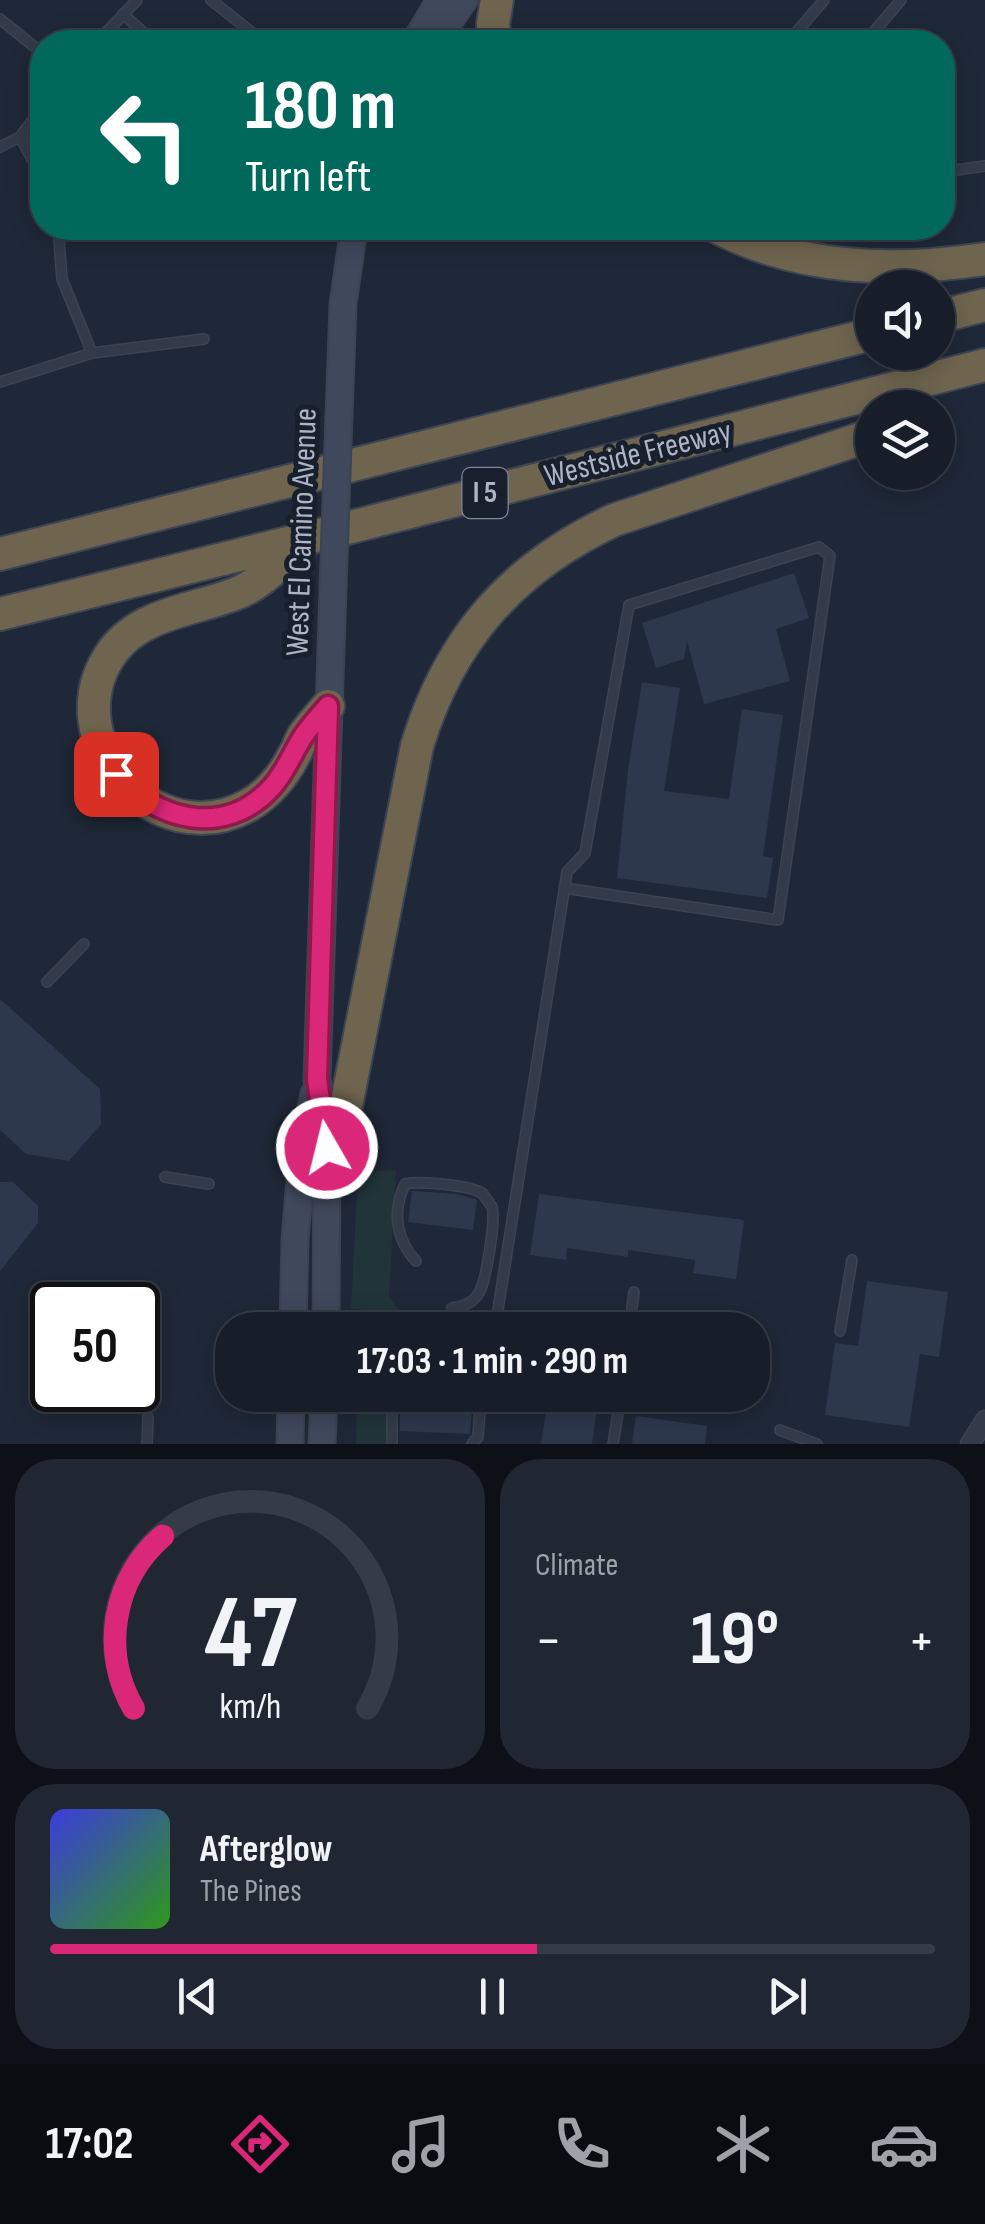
<!DOCTYPE html>
<html lang="en">
<head>
<meta charset="utf-8">
<style>
  :root { --surface:#171e2a; --page:#202732; --text:#f1f3f6; --muted:#9ea2a8; --line:#363c47; --accent:#db2777 }
  body { margin:0; font-family:"Sofia Sans Condensed",sans-serif; background:var(--page); color:var(--text); height:100vh; display:flex; flex-direction:column; font-size:38px; white-space:nowrap }
  * { box-sizing:border-box; margin:0 }
  p { font-size:32px; color:var(--muted) }
  .icon { flex:none; width:55px; height:55px; fill:none; stroke:currentColor; stroke-width:2; stroke-linecap:round; stroke-linejoin:round }
  .map { position:relative; height:1444px; overflow:hidden }
  .drawer { display:flex; flex-direction:column; gap:15px; padding:15px; background:#0d1017; flex:1 }
  .drawer>* { flex:none }
  .banner { position:absolute; left:30px; top:30px; width:925px; height:210px; border-radius:40px; box-shadow:0 5px 25px #0003,0 0 0 2px var(--line); background:#00695c; color:#fff; overflow:hidden }
  .tools { position:absolute; left:855px; top:270px; display:grid; gap:20px }
  .tools a { display:grid; place-items:center; width:100px; height:100px; border-radius:50%; background:var(--surface); box-shadow:0 5px 25px #0003,0 0 0 2px var(--line); font-size:50px }
  .speed { position:absolute; left:30px; top:1282px; display:flex; gap:20px; font-size:50px; font-weight:700; text-align:center }
  .speed>* { display:grid; place-content:center; width:130px; height:130px; border-radius:50%; background:var(--surface); box-shadow:0 5px 25px #0003,0 0 0 2px var(--line); line-height:1 }
  .speed .limit { border:5px solid #111; border-radius:15px; background:#fff; color:#111 }
  .pin { position:absolute; display:grid; place-items:center; width:85px; height:85px; color:#fff; margin:-42px; border-radius:20px; box-shadow:0 5px 15px #0006 }
  .me { position:absolute; width:110px; margin:-55px; rotate:352deg; stroke-linejoin:round; filter:drop-shadow(0 0 8px #0008) }
  .turn { display:flex; align-items:center; gap:35px; height:210px; padding:0 50px; font-size:45px }
  .turn .icon { width:130px; height:130px; stroke-width:2.5 }
  .turn b { display:block; font-size:70px; line-height:85px }
  .big { font-size:75px; font-weight:700; line-height:1.1 }
  .drawer .tile { flex:1; display:flex; flex-direction:column; justify-content:center; gap:15px; min-width:0; padding:0 35px; border-radius:40px; background:var(--page) }
  .drawer .dial { align-items:center; gap:0 }
  .dial svg { height:260px; overflow:visible; fill:none; stroke:var(--line); stroke-width:7; stroke-linecap:round; text-anchor:middle }
  .dial text { fill:var(--text); stroke:none }
  .song { display:flex; align-items:center; gap:30px }
  .cover { width:120px; height:120px; border-radius:15px; background:linear-gradient(135deg,hsl(240 70% 55%),hsl(110 70% 35%)) }
  .played { height:10px; border-radius:5px; background:linear-gradient(90deg,var(--accent) 55%,var(--line) 55%) }
  .keys { display:flex; justify-content:space-around; direction:ltr }
  .heat { display:flex; justify-content:space-between; align-items:center; font-size:55px; direction:ltr }
  .drawer .tiles { flex:1; display:grid; gap:15px; grid-template-columns:1fr 1fr }
  .tile:last-child { grid-column:span 2 }
  .trip { position:absolute; left:215px; top:1312px; width:555px; height:100px; border-radius:40px; background:var(--surface); box-shadow:0 5px 25px #0003,0 0 0 2px var(--line); font-weight:700; line-height:100px; text-align:center }
  .tab-bar { display:flex; height:160px; justify-content:space-around; align-items:center; background:#090c11; color:var(--muted) }
  .tab-bar .icon { width:70px; height:70px }
  .tab-bar .selected { color:var(--accent) }
  .tab-bar b { font-size:45px; color:var(--text) }
  .map>svg:first-child { display:block }
</style>
</head>
<body>
<div class="map">
<svg width="985" height="1444" viewBox="0 0 985 1444">
  <rect width="100%" height="100%" fill="#1f2838"/>
  <!-- green -->
  <g fill="#213439">
    <polygon points="396,1170 389,1296 400,1312 351,1309 358,1172"/>
    <polygon points="357,1395 388,1395 386,1444 356,1444"/>
  </g>
  <!-- building -->
  <g fill="#2e384d">
    <polygon points="794,573 809,618 776,629 790,681 704,704 687,641 684,659 656,668 642,623"/>
    <polygon points="642,682 680,688 664,791 729,799 742,709 783,715 763,856 773,858 767,898 617,878 628,770"/>
    <polygon points="0,999 100,1089 101,1124 69,1161 26,1154 0,1130"/>
    <polygon points="0,1182 13,1182 38,1206 38,1223 0,1271"/>
    <polygon points="412,1191 456,1194 477,1200 473,1230 408,1222"/>
    <polygon points="539,1194 744,1220 736,1279 693,1273 695,1260 628,1250 628,1257 567,1248 566,1260 530,1255"/>
    <polygon points="867,1281 948,1292 939,1357 920,1354 909,1427 825,1415 835,1343 858,1346"/>
    <polygon points="400,1395 473,1395 470,1434 400,1431"/>
    <polygon points="547,1407 596,1414 592,1444 541,1444"/>
    <polygon points="636,1416 707,1426 705,1444 632,1444"/>
  </g>
  <g fill="none" stroke-linecap="round" stroke-linejoin="round">
    <!-- lane casing -->
    <g stroke="#3c4352" stroke-width="12">
      <g id="lane">
        <polyline points="211,0 264,42"/>
        <polyline points="123,14 154,42"/>
        <polyline points="0,19 42,53"/>
        <polyline points="97,42 137,0"/>
        <polyline points="788,42 824,0"/>
        <polyline points="865,42 901,0"/>
        <polyline points="20,137 42,178"/>
        <polyline points="0,147 20,137 42,108"/>
        <polyline points="942,172 985,166"/>
        <polyline points="58,228 62,279 92,353"/>
        <polyline points="0,382 92,353 204,339"/>
        <polyline points="47,982 84,944"/>
        <polyline points="165,1177 209,1184"/>
        <path d="M 416,1261 C 396,1240 392,1211 405,1184 C 420,1181 472,1185 483,1194 C 484,1196 491,1205 492,1207 C 496,1220 486,1281 479,1293 C 473,1303 463,1307 452,1308"/>
        <polyline points="329,1324 450,1329 486,1328 497,1316 567,872 585,853 629,605 819,547 830,556 778,920 564,888"/>
        <polyline points="629,1330 634,1292"/>
        <polyline points="840,1331 852,1260"/>
        <polyline points="780,1430 817,1444"/>
        <polyline points="147,1444 148,1417"/>
        <polyline points="392,1444 392,1395"/>
        <polyline points="472,1444 478,1437 481,1395"/>
        <polyline points="613,1444 621,1395"/>
      </g>
    </g>
    <!-- street casing -->
    <g stroke="#3c4352" stroke-width="21">
      <polyline id="street" points="970,1444 985,1420"/>
    </g>
    <!-- secondary casing -->
    <g stroke="#3c4352" stroke-width="29">
      <g id="secondary">
        <polyline points="415,42 440,0"/>
        <polyline points="435,42 464,0"/>
        <polyline points="339,416 343,304 354,228"/>
        <polyline points="293,1330 295,1240 303,1144 314,1094"/>
        <polyline points="326,1330 327,1148 317,1079 333,588"/>
        <polyline points="290,1444 291,1395"/>
        <polyline points="322,1444 324,1395"/>
      </g>
    </g>
    <!-- highway casing -->
    <g stroke="#3d4453" stroke-width="36">
      <g id="highway">
        <polyline points="495,42 493,24 497,0"/>
        <path d="M 719,228 C 802,271 894,272 985,259"/>
        <polyline points="938,317 985,305"/>
        <path d="M 302,545 C 284,559 262,582 242,591 C 199,610 143,611 113,651 C 50,737 155,858 249,805 C 268,794 284,775 294,755 C 298,749 300,741 304,735 C 311,725 320,715 328,706"/>
        <polyline points="0,554 872,334"/>
        <polyline points="0,614 312,537 985,365"/>
        <path d="M 327,1148 L 346,1106 L 417,746 C 450,638 512,568 614,520 L 872,435"/>
      </g>
    </g>
    <!-- lane -->
    <use href="#lane" stroke="#333a49" stroke-width="9"/>
    <!-- street -->
    <use href="#street" stroke="#333a49" stroke-width="18"/>
    <!-- secondary -->
    <use href="#secondary" stroke="#40485c" stroke-width="25"/>
    <!-- highway -->
    <use href="#highway" stroke="#6f654f" stroke-width="32"/>
    <!-- secondary-bridge casing -->
    <g stroke="#3c4352" stroke-width="29" stroke-linecap="butt">
      <polyline id="secondary-bridge" points="333,588 339,416"/>
    </g>
    <!-- secondary-bridge -->
    <use href="#secondary-bridge" stroke="#40485c" stroke-width="25"/>
  </g>
  <g fill="none" stroke-linecap="round" stroke-linejoin="round">
    <!-- route casing -->
    <g stroke="#8e194d" stroke-width="25">
      <path id="route" d="M 116,774 C 156,821 225,838 271,788 C 286,772 292,753 304,735 C 311,725 320,715 328,706 L 317,1079 L 327,1148"/>
    </g>
    <!-- route -->
    <use href="#route" stroke="#db2777" stroke-width="18"/>
  </g>
  <g text-anchor="middle" dominant-baseline="central" stroke-width="10" stroke-linejoin="round" paint-order="stroke">
    <!-- shield labels -->
    <rect fill="#181f2d" stroke="#808798" stroke-width="2.5" x="462.5" y="468" width="45" height="50" rx="8"/>
    <g font-size="30" font-weight="bold" fill="#adb4c6">
      <text x="485" y="493">I 5</text>
    </g>
    <!-- street labels -->
    <g font-size="32" fill="#adb4c6" stroke="#181f2d">
      <text transform="translate(638 454) rotate(-14)">Westside Freeway</text>
      <text transform="translate(302 532) rotate(-88)">West El Camino Avenue</text>
    </g>
  </g>
</svg>
<div class="tools">
<a><svg class="icon" aria-label="sound" viewBox="0 0 24 24"><path d="M4 9h4l5-4v14l-5-4H4zM17 9q2 3 0 6"/></svg></a>
<a><svg class="icon" aria-label="layers" viewBox="0 0 24 24"><path d="M12 4l9 5-9 5-9-5zM3 14l9 5 9-5"/></svg></a>
</div>
<div class="speed"><div class="limit">50</div></div>
<div class="pin" style="left:116px;top:774px;background:#d93025"><svg class="icon" aria-label="arrive" viewBox="0 0 24 24"><path d="M6 21V4h12l-3 4 3 4H6"/></svg></div>
<svg class="me" style="left:327px;top:1148px" viewBox="-20 -20 40 40"><circle r="17" fill="#db2777" stroke="#fff" stroke-width="3"/><path d="M0-11L8 9 0 5-8 9z" fill="#fff"/></svg>
<div class="trip">17:03 · 1 min · 290 m</div>
<div class="banner">
<div class="turn"><svg class="icon" aria-label="left" viewBox="0 0 24 24"><path d="M17 20v-9H6M10 6l-5 5 5 5"/></svg><div><b>180 m</b>Turn left</div></div>
</div>
</div>
<section class="drawer">
<div class="tiles">
<div class="tile dial"><svg viewBox="0 0 100 80">
<path d="M14 69A42 42 0 1 1 86 69"/>
<path d="M14 69A42 42 0 0 1 23 16" stroke="#db2777"/>
<text x="50" y="56" font-size="32" font-weight="700">47</text>
<text x="50" y="72" font-size="11">km/h</text>
</svg></div>
<div class="tile"><p>Climate</p>
<div class="heat"><a>−</a><b class="big">19°</b><a>+</a></div>
</div>
<div class="tile">
<div class="song"><i class="cover"></i><div><b>Afterglow</b><p>The Pines</p></div></div>
<div class="played"></div>
<div class="keys"><svg class="icon" aria-label="previous" viewBox="0 0 24 24"><path d="M18 5L8 12l10 7zM5 5v14"/></svg><svg class="icon" aria-label="pause" viewBox="0 0 24 24"><path d="M8 5v14M16 5v14"/></svg><svg class="icon" aria-label="next" viewBox="0 0 24 24"><path d="M6 5l10 7-10 7zM19 5v14"/></svg></div>
</div>
</div>
</section>
<nav class="tab-bar">
<b>17:02</b>
<svg class="icon selected" aria-label="directions" viewBox="0 0 24 24"><path d="M12 3l9 9-9 9-9-9zM9 14v-3h6M13 9l2 2-2 2"/></svg>
<svg class="icon" aria-label="music" viewBox="0 0 24 24"><path d="M9 18V5l10-2v13"/><circle cx="6" cy="18" r="3"/><circle cx="16" cy="16" r="3"/></svg>
<svg class="icon" aria-label="phone" viewBox="0 0 24 24"><path d="M5 4h4l2 5-3 2q2 4 5 5l2-3 5 2v4C11 20 4 13 5 4z"/></svg>
<svg class="icon" aria-label="climate" viewBox="0 0 24 24"><path d="M12 3v18M4 7l16 10M4 17L20 7"/></svg>
<svg class="icon" aria-label="car" viewBox="0 0 24 24"><path d="M5 17H2v-5l4-1 3-4h7l3 4 3 1v5h-3M9 17h6M6 11h13"/><circle cx="7" cy="17" r="2"/><circle cx="17" cy="17" r="2"/></svg>
</nav>
</body>
</html>
